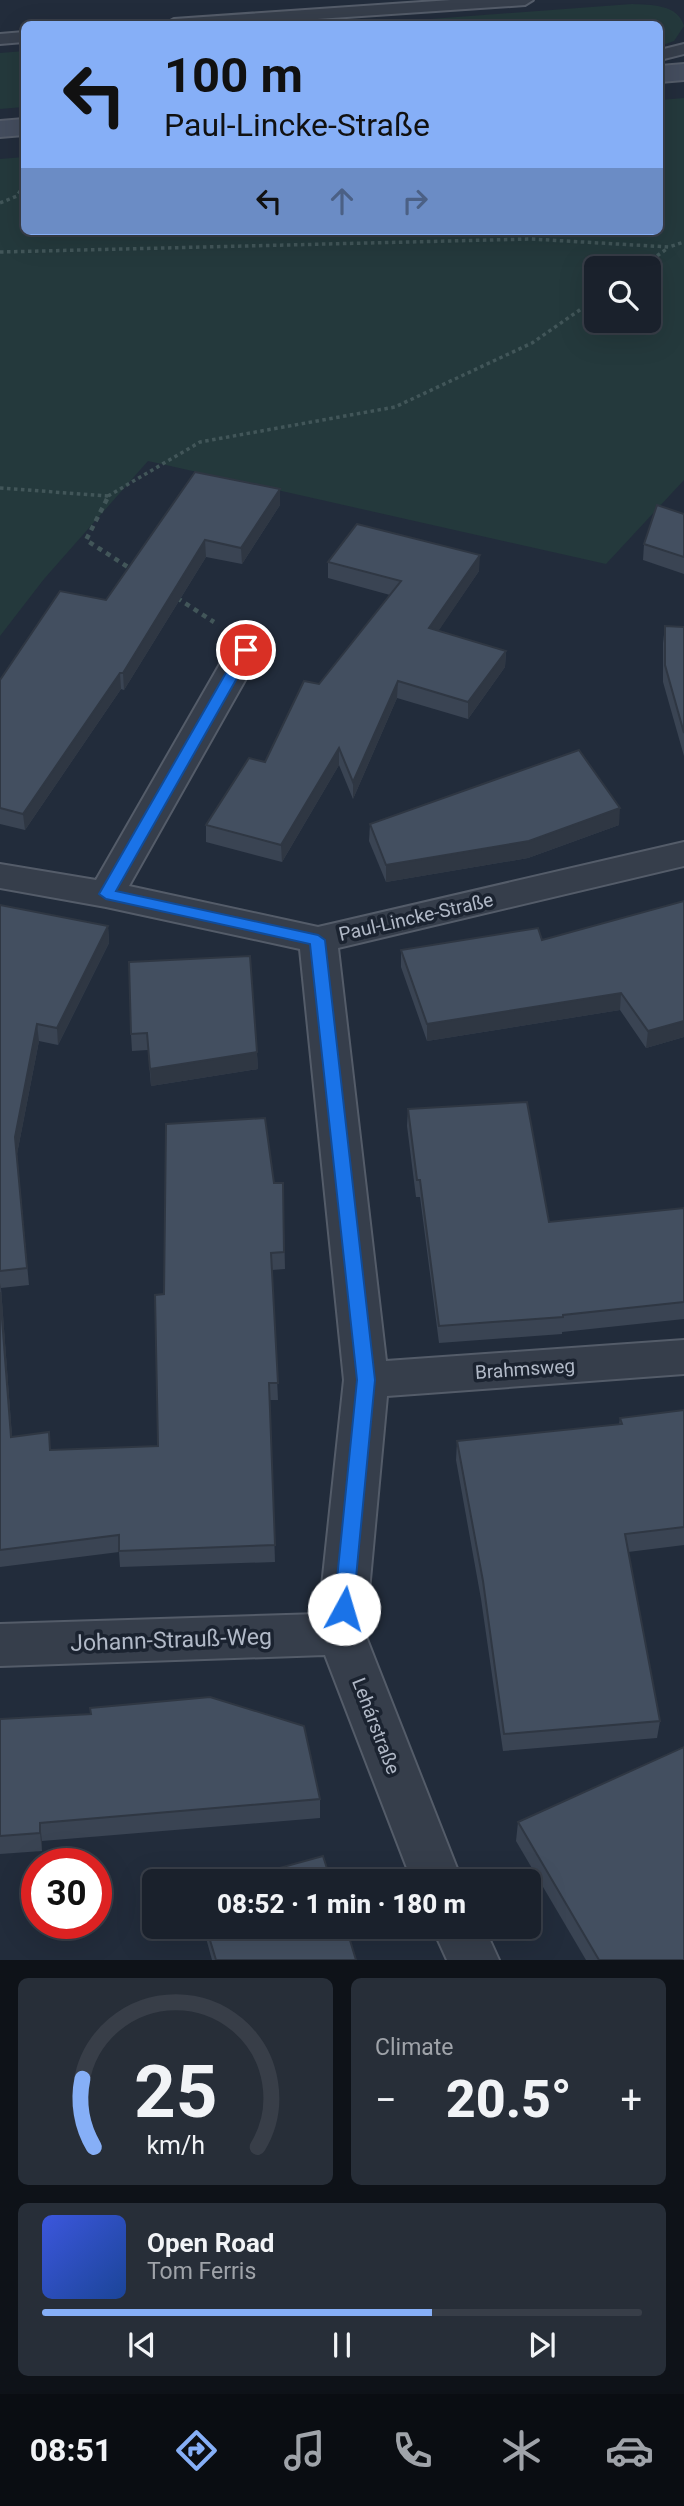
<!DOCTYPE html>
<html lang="en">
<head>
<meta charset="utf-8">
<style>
  :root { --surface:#1a212c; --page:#272e38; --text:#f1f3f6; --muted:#9fa3a9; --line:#383e48; --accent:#86aff7 }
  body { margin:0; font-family:Roboto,sans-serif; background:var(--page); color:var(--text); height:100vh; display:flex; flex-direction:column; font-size:26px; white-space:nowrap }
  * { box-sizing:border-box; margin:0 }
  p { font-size:23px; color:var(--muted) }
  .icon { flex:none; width:38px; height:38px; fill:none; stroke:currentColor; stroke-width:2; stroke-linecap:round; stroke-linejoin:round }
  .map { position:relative; height:1960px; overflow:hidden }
  .sheet { display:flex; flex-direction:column; gap:18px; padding:18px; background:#0e1218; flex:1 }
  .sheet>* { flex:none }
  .top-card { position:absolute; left:21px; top:21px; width:642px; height:214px; border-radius:10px; box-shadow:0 7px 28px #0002,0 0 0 2px var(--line); background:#86aff7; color:#111; overflow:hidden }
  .fabs { position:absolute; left:584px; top:256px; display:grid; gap:14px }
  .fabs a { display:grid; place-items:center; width:77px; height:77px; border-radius:10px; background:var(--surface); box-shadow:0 7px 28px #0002,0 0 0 2px var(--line); font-size:35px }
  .speed { position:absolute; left:21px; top:1848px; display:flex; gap:14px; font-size:35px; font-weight:700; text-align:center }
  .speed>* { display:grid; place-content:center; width:91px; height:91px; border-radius:50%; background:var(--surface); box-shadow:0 7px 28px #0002,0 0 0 2px var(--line); line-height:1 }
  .speed .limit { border:10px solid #d22; background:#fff; color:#111 }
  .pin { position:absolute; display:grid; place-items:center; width:60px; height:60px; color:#fff; margin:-30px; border:4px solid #fff; border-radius:50%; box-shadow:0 2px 7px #0007 }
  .me { position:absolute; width:77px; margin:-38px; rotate:6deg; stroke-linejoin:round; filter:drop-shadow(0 0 5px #0008) }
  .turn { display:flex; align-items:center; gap:24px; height:147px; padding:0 28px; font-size:32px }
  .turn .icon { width:91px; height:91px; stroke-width:2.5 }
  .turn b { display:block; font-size:49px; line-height:60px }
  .lanes { display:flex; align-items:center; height:66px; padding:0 28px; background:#0003; justify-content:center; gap:35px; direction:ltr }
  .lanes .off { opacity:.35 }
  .big { font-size:52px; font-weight:800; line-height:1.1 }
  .sheet .tile { flex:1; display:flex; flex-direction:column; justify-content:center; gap:10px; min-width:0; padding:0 24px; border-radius:10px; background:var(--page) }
  .sheet .dial { align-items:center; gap:0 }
  .dial svg { height:182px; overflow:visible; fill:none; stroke:var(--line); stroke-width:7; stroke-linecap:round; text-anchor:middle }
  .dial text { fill:var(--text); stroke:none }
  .song { display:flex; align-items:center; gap:21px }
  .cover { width:84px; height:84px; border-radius:10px; background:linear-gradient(135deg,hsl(230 70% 55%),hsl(220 70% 35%)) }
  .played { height:7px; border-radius:4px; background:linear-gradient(90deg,var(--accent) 65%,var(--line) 65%) }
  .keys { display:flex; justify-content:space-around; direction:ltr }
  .heat { display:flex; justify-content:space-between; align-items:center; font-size:38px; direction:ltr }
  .sheet .tiles { flex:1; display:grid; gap:18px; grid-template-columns:1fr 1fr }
  .tile:last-child { grid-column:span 2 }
  .trip { position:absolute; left:142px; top:1869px; width:399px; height:70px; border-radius:10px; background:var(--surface); box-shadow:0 7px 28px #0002,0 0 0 2px var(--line); font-weight:800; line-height:70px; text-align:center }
  .tabs { display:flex; height:112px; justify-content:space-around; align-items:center; background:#0a0d12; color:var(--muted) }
  .tabs .icon { width:49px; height:49px }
  .tabs .selected { color:var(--accent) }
  .tabs b { font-size:32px; color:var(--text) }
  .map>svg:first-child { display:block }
</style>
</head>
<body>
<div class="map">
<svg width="684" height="1960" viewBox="0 0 684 1960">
  <rect width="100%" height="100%" fill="#222c3b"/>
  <!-- green -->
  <g fill="#24393c" fill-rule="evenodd">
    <path d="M 632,4 C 651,5 678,4 684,26 L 674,41 L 660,46 L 660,24 L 364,24 Z"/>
    <polygon points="24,51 24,107 0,109 0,53"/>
    <path d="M 684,98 L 684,480 L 606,564 L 148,461 L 44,579 L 0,636 L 0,159 L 24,157 L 24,231 L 660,231 L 660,100 ZM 597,268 L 649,268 L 649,320 L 597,320 Z"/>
  </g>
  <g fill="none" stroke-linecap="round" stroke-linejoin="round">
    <!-- lane casing -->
    <g stroke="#545c69" stroke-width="4">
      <g id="lane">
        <polygon points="451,0 533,0 525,5 242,24 165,24 174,19"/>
        <polygon points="24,32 24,42 0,44 0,34"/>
        <polygon points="684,44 684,54 660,60 660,50"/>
      </g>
    </g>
    <!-- street casing -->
    <g stroke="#545c69" stroke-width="4">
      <g id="street">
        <polygon points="245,640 257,643 262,650 129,886 318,927 684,842 684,866 338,948 386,1361 684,1340 684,1374 387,1396 365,1634 462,1881 412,1881 325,1655 0,1666 0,1624 319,1614 344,1380 300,949 106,907 0,888 0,864 96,880 228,650 233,643"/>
        <polygon points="432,1927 484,1927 499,1960 447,1960"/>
      </g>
    </g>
    <!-- secondary casing -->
    <g stroke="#545c69" stroke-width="4">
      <g id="secondary">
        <polygon points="684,64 684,80 660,82 660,66"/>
        <polygon points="24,119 24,135 0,137 0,121"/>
      </g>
    </g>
    <!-- path-far1 -->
    <g stroke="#425659" stroke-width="3.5" stroke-dasharray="3.5 3.5" stroke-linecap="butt">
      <polyline points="0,203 17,196 24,185"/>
      <polyline points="0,252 531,239 669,247 684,242"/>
      <polyline points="640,268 668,248"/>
      <polyline points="0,488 108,496 106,500"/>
      <polyline points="108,496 200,442 395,407 532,343 597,298"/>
    </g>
    <!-- path -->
    <g stroke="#425659" stroke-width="4.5" stroke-dasharray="5 5" stroke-linecap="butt">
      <polyline points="107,499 86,540 131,569"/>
      <polyline points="177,598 214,622"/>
    </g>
    <!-- lane -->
    <use href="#lane" fill="#363e4b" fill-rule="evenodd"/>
    <!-- street -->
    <use href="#street" fill="#363e4b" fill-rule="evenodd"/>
    <!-- secondary -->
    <use href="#secondary" fill="#444d5e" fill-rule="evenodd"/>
  </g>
  <!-- wall -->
  <g fill="#3a4453">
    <polygon points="280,489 280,505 242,564 206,557 124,690 121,689 25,830 0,824 0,680 106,600"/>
    <polygon points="684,514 684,574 643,560 644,544"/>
    <polygon points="328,562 479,571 438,631 506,651 505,667 468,719 397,698 353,799 339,765 282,862 206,842 206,825 265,762 319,684 390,595 328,578"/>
    <polygon points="665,626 684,627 684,756 663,682 663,643"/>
    <polygon points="370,824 619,825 528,858 386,882 369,841"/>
    <polygon points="684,901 684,1037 646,1048 620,1010 427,1041 401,967 401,950 542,940"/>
    <polygon points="0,905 108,926 109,943 58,1045 39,1041 17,1154 29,1285 1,1288 12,1436 51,1450 158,1446 164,1294 274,1183 283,1183 285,1269 272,1270 278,1400 270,1400 275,1562 120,1567 119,1552 0,1567"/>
    <polygon points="250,956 258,1069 151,1086 148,1050 132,1051 131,1034"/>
    <polygon points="408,1109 549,1222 684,1208 684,1319 562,1332 562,1334 439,1343 420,1197 416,1197 407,1126"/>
    <polygon points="684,1410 684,1545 628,1552 660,1721 657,1738 503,1751 481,1599 456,1460 457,1441 619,1425 620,1418"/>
    <polygon points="0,1719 320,1799 320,1818 42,1841 42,1851 0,1854"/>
    <polygon points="518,1822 684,1960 586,1960 516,1841"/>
    <polygon points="203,1927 346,1927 356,1960 212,1960"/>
  </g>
  <!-- shaded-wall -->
  <g fill="#2f3743">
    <polygon points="280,489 280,505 242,564 241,548"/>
    <polygon points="205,540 206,557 124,690 123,673"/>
    <polygon points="480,555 479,571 429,645 429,628"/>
    <polygon points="506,651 505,667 468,719 468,702"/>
    <polygon points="120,673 121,689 25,830 23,814"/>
    <polygon points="398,681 397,698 353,799 353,782"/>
    <polygon points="339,748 339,765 282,862 281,845"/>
    <polygon points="620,808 619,825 528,858 386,882 386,865"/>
    <polygon points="108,926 109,943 58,1045 57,1028"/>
    <polygon points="621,993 620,1010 427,1041 427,1024"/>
    <polygon points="684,1021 684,1037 646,1048 648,1031"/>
    <polygon points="37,1024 39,1041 17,1154 29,1285 15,1137"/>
    <polygon points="257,1052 258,1069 151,1086 150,1069"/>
    <polygon points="0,1283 1,1288 13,1453 11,1437"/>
    <polygon points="40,1823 42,1841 42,1851 40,1833"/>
  </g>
  <!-- building -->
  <g fill="#434f60" stroke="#2f3743" stroke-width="2">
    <polygon points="195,472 280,489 241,548 205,540 123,673 120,673 23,814 0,808 0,680 60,591 106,600"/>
    <polygon points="657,505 684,514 684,557 644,544"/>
    <polygon points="357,524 480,555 429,628 506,651 468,702 398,681 353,782 339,748 281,845 206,825 249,758 265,762 304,681 319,684 401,581 328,562"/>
    <polygon points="665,626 684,627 684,733 665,665"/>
    <polygon points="579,750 620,808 529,841 386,865 370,824"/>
    <polygon points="684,901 684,1021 648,1031 621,993 427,1024 401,950 538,928 542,940"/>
    <polygon points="0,905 108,926 57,1028 37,1024 15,1137 27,1268 0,1271"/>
    <polygon points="250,956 257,1052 150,1069 147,1033 131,1034 129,962"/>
    <polygon points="527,1102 549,1222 684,1208 684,1302 563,1315 563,1317 439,1326 420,1180 417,1180 408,1109"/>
    <polygon points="265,1118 274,1183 283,1183 284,1252 271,1253 278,1383 269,1383 275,1545 119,1551 119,1535 0,1550 0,1292 11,1437 49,1432 50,1450 158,1446 155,1295 164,1294 166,1124"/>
    <polygon points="684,1410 684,1527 625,1534 660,1721 504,1734 483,1581 457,1441 622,1424 620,1418"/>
    <polygon points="210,1697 304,1726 320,1799 40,1823 40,1833 0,1836 0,1719 91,1714 90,1708"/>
    <polygon points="684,1747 684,1960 599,1960 518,1822"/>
    <polygon points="323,1856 331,1881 232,1881"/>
    <polygon points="206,1927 346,1927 356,1960 216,1960"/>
  </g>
  <!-- route -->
  <polygon fill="#1a73e8" stroke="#114b97" stroke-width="2" points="246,646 253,650 116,891 318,935 325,940 375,1380 353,1609 350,1614 344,1617 337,1614 334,1609 357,1380 310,944 106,899 99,894 239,650"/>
  <g text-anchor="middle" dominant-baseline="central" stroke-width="7" stroke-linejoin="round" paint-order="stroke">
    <!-- street labels -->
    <g font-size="19" fill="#b1b9c7" stroke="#1b2330">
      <text transform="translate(416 917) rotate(-13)">Paul-Lincke-Straße</text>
      <text transform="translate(525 1369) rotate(-4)">Brahmsweg</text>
      <text transform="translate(376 1726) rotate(69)">Lehárstraße</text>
    </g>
    <!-- near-street labels -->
    <g font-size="23" fill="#b1b9c7" stroke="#1b2330">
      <text transform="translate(171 1640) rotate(-2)">Johann-Strauß-Weg</text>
    </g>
  </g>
</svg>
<div class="fabs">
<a><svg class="icon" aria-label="search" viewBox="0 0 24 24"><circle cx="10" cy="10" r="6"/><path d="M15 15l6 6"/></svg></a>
</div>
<div class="speed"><div class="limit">30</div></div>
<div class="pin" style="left:246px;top:650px;background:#d93025"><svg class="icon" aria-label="arrive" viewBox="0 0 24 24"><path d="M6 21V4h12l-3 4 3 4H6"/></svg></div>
<svg class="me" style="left:344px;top:1609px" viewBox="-20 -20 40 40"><circle r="19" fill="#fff"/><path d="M0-13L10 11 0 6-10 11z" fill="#1a73e8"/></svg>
<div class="trip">08:52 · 1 min · 180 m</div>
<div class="top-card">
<div class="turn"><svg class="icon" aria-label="left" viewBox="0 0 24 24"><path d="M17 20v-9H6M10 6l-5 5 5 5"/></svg><div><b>100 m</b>Paul-Lincke-Straße</div></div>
<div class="lanes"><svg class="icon" aria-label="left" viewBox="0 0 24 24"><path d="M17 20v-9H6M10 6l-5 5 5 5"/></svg><svg class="icon off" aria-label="ahead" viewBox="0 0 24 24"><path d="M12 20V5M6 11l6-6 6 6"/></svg><svg class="icon off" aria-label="right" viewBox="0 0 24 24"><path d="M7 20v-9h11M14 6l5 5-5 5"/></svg></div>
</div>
</div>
<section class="sheet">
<div class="tiles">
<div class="tile dial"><svg viewBox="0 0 100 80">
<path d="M14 69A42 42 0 1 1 86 69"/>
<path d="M14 69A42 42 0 0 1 9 39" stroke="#86aff7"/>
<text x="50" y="56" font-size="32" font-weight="700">25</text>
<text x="50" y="72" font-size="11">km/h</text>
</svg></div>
<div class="tile"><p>Climate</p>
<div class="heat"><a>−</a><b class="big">20.5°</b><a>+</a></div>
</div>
<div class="tile">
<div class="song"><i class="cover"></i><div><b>Open Road</b><p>Tom Ferris</p></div></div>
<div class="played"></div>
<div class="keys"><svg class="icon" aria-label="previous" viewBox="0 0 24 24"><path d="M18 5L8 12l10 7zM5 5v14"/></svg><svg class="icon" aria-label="pause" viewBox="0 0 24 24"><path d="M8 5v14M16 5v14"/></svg><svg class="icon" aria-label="next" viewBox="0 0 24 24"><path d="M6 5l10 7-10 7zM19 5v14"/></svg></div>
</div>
</div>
</section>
<nav class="tabs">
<b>08:51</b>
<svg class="icon selected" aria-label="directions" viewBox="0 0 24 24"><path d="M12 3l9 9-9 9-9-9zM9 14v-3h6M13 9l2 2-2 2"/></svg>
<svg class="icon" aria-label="music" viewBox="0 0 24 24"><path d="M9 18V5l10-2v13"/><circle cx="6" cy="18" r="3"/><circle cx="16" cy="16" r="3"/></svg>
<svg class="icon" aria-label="phone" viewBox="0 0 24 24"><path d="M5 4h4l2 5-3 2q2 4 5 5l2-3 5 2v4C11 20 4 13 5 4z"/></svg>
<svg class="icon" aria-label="climate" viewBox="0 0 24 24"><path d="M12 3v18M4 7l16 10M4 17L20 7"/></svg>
<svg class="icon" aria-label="car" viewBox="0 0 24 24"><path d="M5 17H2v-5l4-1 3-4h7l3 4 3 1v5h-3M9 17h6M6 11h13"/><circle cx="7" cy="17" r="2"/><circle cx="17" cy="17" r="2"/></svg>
</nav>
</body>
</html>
